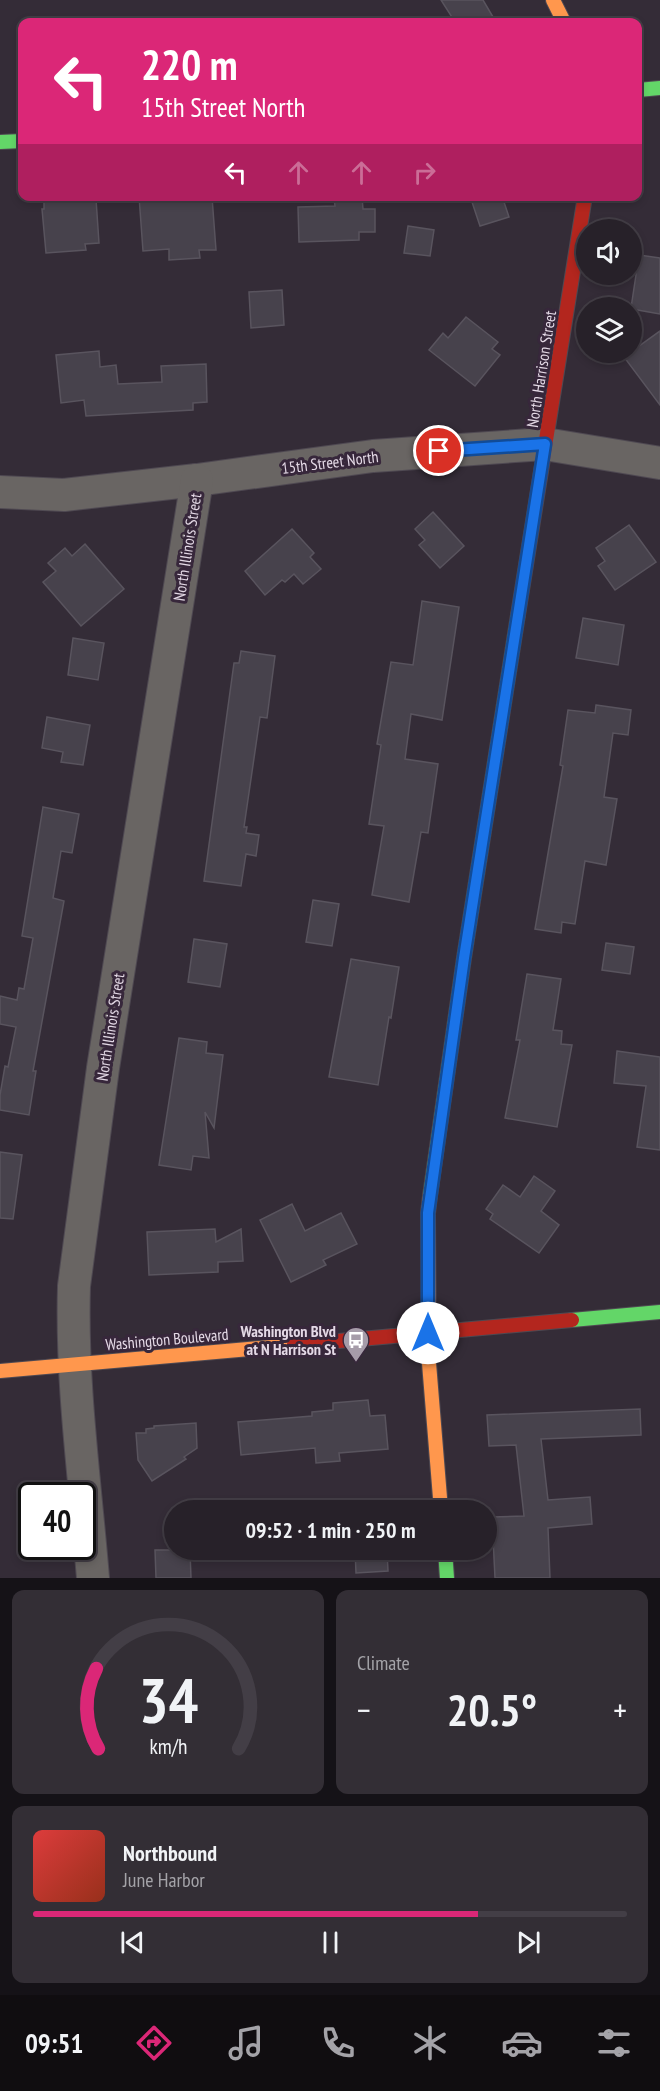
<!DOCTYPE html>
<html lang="en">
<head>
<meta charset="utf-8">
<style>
  :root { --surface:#272129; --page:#332e35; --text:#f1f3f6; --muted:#a4a3a8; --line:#433e46; --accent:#db2777 }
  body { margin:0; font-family:"PT Sans Narrow",sans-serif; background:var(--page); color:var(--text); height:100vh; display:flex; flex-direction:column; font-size:22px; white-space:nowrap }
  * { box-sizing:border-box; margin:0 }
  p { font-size:20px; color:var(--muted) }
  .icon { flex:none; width:33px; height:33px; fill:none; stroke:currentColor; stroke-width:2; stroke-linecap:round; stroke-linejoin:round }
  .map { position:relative; height:1578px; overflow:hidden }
  .details { display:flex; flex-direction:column; gap:12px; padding:12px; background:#151217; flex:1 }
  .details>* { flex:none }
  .banner { position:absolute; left:18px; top:18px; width:624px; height:183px; border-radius:12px; box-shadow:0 3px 9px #0003,0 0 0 2px var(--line); background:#db2777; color:#fff; overflow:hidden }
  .buttons { position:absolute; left:576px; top:219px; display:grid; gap:12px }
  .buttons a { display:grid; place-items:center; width:66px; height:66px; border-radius:50%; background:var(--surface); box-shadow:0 3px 9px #0003,0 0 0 2px var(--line); font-size:30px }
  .speed { position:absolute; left:18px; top:1482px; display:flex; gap:12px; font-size:30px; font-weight:700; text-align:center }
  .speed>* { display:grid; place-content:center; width:78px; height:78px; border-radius:50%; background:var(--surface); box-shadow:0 3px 9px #0003,0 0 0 2px var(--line); line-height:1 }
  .speed .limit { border:3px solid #111; border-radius:9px; background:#fff; color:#111 }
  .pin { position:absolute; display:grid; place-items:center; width:51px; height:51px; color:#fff; margin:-26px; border:3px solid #fff; border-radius:50%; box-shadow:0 2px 6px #0007 }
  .me { position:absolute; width:66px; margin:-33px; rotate:0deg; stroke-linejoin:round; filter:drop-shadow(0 0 4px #0008) }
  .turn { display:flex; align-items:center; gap:21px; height:126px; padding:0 24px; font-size:27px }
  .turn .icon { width:78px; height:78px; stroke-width:2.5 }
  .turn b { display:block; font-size:42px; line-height:51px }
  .lanes { display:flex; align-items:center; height:57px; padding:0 24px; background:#0003; justify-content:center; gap:30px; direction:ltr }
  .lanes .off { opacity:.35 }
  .big { font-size:45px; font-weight:700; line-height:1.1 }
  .details .widget { flex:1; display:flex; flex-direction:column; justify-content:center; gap:9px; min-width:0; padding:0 21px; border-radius:12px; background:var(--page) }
  .details .dial { align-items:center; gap:0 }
  .dial svg { height:156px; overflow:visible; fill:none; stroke:var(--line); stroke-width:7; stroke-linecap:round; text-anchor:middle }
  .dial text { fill:var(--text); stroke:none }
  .song { display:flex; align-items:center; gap:18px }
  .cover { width:72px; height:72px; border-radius:9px; background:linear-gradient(135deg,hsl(0 70% 55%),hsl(10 70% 35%)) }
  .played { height:6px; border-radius:3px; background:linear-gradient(90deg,var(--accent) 75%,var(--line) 75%) }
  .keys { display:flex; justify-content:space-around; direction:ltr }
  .heat { display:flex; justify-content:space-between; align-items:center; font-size:33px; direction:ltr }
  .details .tiles { flex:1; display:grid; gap:12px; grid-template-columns:1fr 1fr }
  .widget:last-child { grid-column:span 2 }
  .trip { position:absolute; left:164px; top:1500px; width:333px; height:60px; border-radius:30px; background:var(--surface); box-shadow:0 3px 9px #0003,0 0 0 2px var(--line); font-weight:700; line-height:60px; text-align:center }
  .tabs { display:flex; height:96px; justify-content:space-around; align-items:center; background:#100d10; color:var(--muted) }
  .tabs .icon { width:42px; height:42px }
  .tabs .on { color:var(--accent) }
  .tabs b { font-size:27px; color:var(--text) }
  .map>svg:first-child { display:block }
</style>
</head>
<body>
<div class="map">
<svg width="660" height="1578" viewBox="0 0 660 1578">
  <rect width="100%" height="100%" fill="#342c37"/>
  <!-- building -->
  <g fill="#47424c" stroke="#59545e" stroke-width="1.5">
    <polygon points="441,0 483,0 496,22 455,22"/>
    <polygon points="139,196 167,196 167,200 212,197 216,250 199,250 200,258 169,260 169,249 143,251"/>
    <polygon points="470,196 502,196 509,217 480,226"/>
    <polygon points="362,197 363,209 375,209 375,232 359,232 359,240 299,242 298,207 335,206 334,198"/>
    <polygon points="96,199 99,243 85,244 86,250 46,253 42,209 44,209 44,202"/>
    <polygon points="408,226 434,230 430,256 404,253"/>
    <polygon points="639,255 660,258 660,314 632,309 631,308"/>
    <polygon points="282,290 284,325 251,328 249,292"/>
    <polygon points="466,317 498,342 492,349 500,355 475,386 429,350 443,333 448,338"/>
    <polygon points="660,331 660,405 624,357"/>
    <polygon points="99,351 100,367 116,365 118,384 162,382 161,366 206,364 207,402 193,403 193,410 86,416 84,400 61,403 56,355"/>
    <polygon points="433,512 464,546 440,568 419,545 425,540 415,529"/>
    <polygon points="629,525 656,562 615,590 598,566 605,561 596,548"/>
    <polygon points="292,529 314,553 310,557 321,569 303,584 294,574 285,582 282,580 265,595 245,571"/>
    <polygon points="85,544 124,589 81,626 43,582 56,571 48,563 65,548 72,556"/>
    <polygon points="422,601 459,607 442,720 411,714 405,759 438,764 428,833 421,832 409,902 372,895 384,826 369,824 381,745 377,744 391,662 413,665"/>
    <polygon points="583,618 624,625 618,665 576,658"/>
    <polygon points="73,638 104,643 98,680 68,675"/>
    <polygon points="241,651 275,656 267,718 260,717 244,827 247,827 246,833 259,835 256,856 246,854 241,886 204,881 234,663 239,663"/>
    <polygon points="596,705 631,710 628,735 613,733 604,797 617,799 606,865 585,861 575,924 562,922 561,933 535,929 563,766 560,765 568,710 595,713"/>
    <polygon points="47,717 90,725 83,765 61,762 63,752 42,748"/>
    <polygon points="43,807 79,814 72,853 61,851 53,898 64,901 33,1071 36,1071 29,1115 0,1110 0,1095 5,1066 8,1067 16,1027 0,1024 0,996 17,1000 19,988 24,989 33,938 22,936"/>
    <polygon points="313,900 339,904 332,946 306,942"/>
    <polygon points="194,939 227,944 220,987 188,982"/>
    <polygon points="606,943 634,947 630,974 602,970"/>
    <polygon points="351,959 399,967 391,1018 389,1017 378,1085 329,1077"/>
    <polygon points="527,974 561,979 553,1030 562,1031 561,1044 572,1045 557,1127 505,1118 520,1040 516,1040"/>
    <polygon points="179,1038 207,1042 206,1053 223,1055 214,1128 205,1112 209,1158 193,1156 191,1170 159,1165"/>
    <polygon points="617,1051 660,1057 660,1150 637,1147 646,1086 614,1083"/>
    <polygon points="0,1152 22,1155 13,1219 0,1218"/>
    <polygon points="534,1176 555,1191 541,1211 559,1225 539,1253 490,1219 493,1214 486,1209 503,1185 520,1197"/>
    <polygon points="292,1204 305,1231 341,1213 357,1244 323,1260 326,1265 291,1282 260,1220"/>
    <polygon points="215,1229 216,1242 241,1229 243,1261 218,1262 218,1272 149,1275 147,1232"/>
    <polygon points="368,1400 370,1416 385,1415 388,1449 339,1453 340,1461 316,1463 315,1448 241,1455 238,1422 312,1416 312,1412 333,1410 333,1403"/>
    <polygon points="640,1409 641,1435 541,1439 548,1500 590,1497 592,1524 548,1528 550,1578 495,1578 492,1517 524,1516 516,1445 489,1446 487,1415"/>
    <polygon points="196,1423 197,1448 184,1457 186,1459 152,1481 138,1460 136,1433 146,1433 146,1429 154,1428 154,1426"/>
    <polygon points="155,1550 190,1550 191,1578 156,1578"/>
    <polygon points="355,1550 387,1550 388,1571 356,1573"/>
  </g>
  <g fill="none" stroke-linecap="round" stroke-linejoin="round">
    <!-- street casing -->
    <g stroke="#4f4952" stroke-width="34">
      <g id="street">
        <polyline points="0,492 64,495 197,480 373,456 545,444 660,463"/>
        <path d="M 93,1578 C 85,1481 71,1383 74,1286 L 103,1068 L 197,480"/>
      </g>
    </g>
    <!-- fast casing -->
    <g stroke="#4f4952" stroke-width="16">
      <g id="fast">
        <polyline points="638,90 660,88"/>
        <polyline points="0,142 22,141"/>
        <polyline points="430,1196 464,958 518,615"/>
        <polyline points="572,1320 660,1312"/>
        <polyline points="445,1550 447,1578"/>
      </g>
    </g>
    <!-- slow casing -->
    <g stroke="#4f4952" stroke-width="16">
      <g id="slow">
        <polyline points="553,0 564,22"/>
        <polyline points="430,1196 428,1213 429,1363 441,1510"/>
        <polyline points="0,1371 294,1345"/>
      </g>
    </g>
    <!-- jam casing -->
    <g stroke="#4f4952" stroke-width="16">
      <g id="jam">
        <polyline points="518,615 585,196"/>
        <polyline points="294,1345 572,1320"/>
      </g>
    </g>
    <!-- street -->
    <use href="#street" stroke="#696563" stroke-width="32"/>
    <!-- fast -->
    <use href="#fast" stroke="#63d668" stroke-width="14"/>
    <!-- slow -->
    <use href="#slow" stroke="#ff974d" stroke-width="14"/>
    <!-- jam -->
    <use href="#jam" stroke="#b3261e" stroke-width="14"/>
  </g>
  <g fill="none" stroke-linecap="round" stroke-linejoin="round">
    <!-- route casing -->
    <g stroke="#114b97" stroke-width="15">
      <polyline id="route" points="428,1333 428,1213 464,958 545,444 439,451"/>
    </g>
    <!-- route -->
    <use href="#route" stroke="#1a73e8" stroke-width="10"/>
  </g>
  <!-- icons -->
  <defs>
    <g id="bus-pin" transform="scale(1.35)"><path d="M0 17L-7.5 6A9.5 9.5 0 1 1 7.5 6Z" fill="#a69ca9" stroke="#37273b"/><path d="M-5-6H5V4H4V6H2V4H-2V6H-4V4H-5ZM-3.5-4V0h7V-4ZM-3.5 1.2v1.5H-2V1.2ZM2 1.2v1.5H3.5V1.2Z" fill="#fff"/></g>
  </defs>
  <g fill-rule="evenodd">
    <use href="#bus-pin" x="356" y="1340"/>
  </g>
  <g text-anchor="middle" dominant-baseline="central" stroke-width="6" stroke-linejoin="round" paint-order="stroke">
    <!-- street labels -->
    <g font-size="16" fill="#e4d9e6" stroke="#37273b">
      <text transform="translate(541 369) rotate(-81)">North Harrison Street</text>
      <text transform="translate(330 462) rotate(-7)">15th Street North</text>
      <text transform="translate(187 547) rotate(-81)">North Illinois Street</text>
      <text transform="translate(110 1027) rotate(-81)">North Illinois Street</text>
      <text transform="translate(167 1339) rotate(-5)">Washington Boulevard</text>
    </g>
    <!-- poi labels -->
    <g font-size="16" font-weight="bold" fill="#e4d9e6" stroke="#37273b" text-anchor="end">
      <text x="336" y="1331">Washington Blvd<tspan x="336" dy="18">at N Harrison St</tspan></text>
    </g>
  </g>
</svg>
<div class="buttons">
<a><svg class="icon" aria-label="sound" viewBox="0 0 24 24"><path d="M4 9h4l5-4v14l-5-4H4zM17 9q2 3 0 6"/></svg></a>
<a><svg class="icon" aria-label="layers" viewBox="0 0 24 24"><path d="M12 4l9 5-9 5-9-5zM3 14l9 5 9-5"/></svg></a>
</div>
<div class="speed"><div class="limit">40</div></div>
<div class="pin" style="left:439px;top:451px;background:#d93025"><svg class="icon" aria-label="arrive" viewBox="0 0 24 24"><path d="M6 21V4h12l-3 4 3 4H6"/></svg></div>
<svg class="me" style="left:428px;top:1333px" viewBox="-20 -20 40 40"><circle r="19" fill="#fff"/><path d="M0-13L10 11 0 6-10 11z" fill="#1a73e8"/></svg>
<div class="trip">09:52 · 1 min · 250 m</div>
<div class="banner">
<div class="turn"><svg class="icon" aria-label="left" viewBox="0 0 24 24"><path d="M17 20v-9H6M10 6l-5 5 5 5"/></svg><div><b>220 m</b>15th Street North</div></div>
<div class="lanes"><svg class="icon" aria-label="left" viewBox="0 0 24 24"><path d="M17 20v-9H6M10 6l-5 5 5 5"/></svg><svg class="icon off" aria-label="ahead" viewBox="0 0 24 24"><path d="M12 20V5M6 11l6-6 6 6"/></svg><svg class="icon off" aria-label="ahead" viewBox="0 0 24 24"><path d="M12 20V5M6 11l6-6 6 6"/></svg><svg class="icon off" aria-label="right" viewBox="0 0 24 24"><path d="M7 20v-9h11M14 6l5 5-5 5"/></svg></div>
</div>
</div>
<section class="details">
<div class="tiles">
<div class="widget dial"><svg viewBox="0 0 100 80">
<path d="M14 69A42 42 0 1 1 86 69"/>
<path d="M14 69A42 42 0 0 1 13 28" stroke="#db2777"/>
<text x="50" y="56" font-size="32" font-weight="700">34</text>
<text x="50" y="72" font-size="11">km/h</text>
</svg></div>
<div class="widget"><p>Climate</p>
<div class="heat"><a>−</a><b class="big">20.5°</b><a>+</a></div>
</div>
<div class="widget">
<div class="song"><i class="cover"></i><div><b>Northbound</b><p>June Harbor</p></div></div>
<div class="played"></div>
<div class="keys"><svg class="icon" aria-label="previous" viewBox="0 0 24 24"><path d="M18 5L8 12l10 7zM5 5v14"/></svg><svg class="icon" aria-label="pause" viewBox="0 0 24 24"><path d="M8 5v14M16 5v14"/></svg><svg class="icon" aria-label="next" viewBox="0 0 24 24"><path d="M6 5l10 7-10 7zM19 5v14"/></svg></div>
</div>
</div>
</section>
<nav class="tabs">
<b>09:51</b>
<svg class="icon on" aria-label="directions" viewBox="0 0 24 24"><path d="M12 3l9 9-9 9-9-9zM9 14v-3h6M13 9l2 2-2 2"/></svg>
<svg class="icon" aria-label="music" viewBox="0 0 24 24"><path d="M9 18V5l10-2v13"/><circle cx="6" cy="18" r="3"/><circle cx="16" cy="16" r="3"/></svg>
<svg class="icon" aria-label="phone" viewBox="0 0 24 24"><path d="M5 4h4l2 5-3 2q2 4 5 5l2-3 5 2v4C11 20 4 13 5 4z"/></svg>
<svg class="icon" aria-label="climate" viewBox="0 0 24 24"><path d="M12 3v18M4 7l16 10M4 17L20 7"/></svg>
<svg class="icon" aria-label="car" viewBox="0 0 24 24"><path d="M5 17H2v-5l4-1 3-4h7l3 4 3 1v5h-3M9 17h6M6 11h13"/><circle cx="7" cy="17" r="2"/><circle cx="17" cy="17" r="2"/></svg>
<svg class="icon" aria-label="filters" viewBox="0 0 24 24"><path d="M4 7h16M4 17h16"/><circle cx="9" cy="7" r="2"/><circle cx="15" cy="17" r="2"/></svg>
</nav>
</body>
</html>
